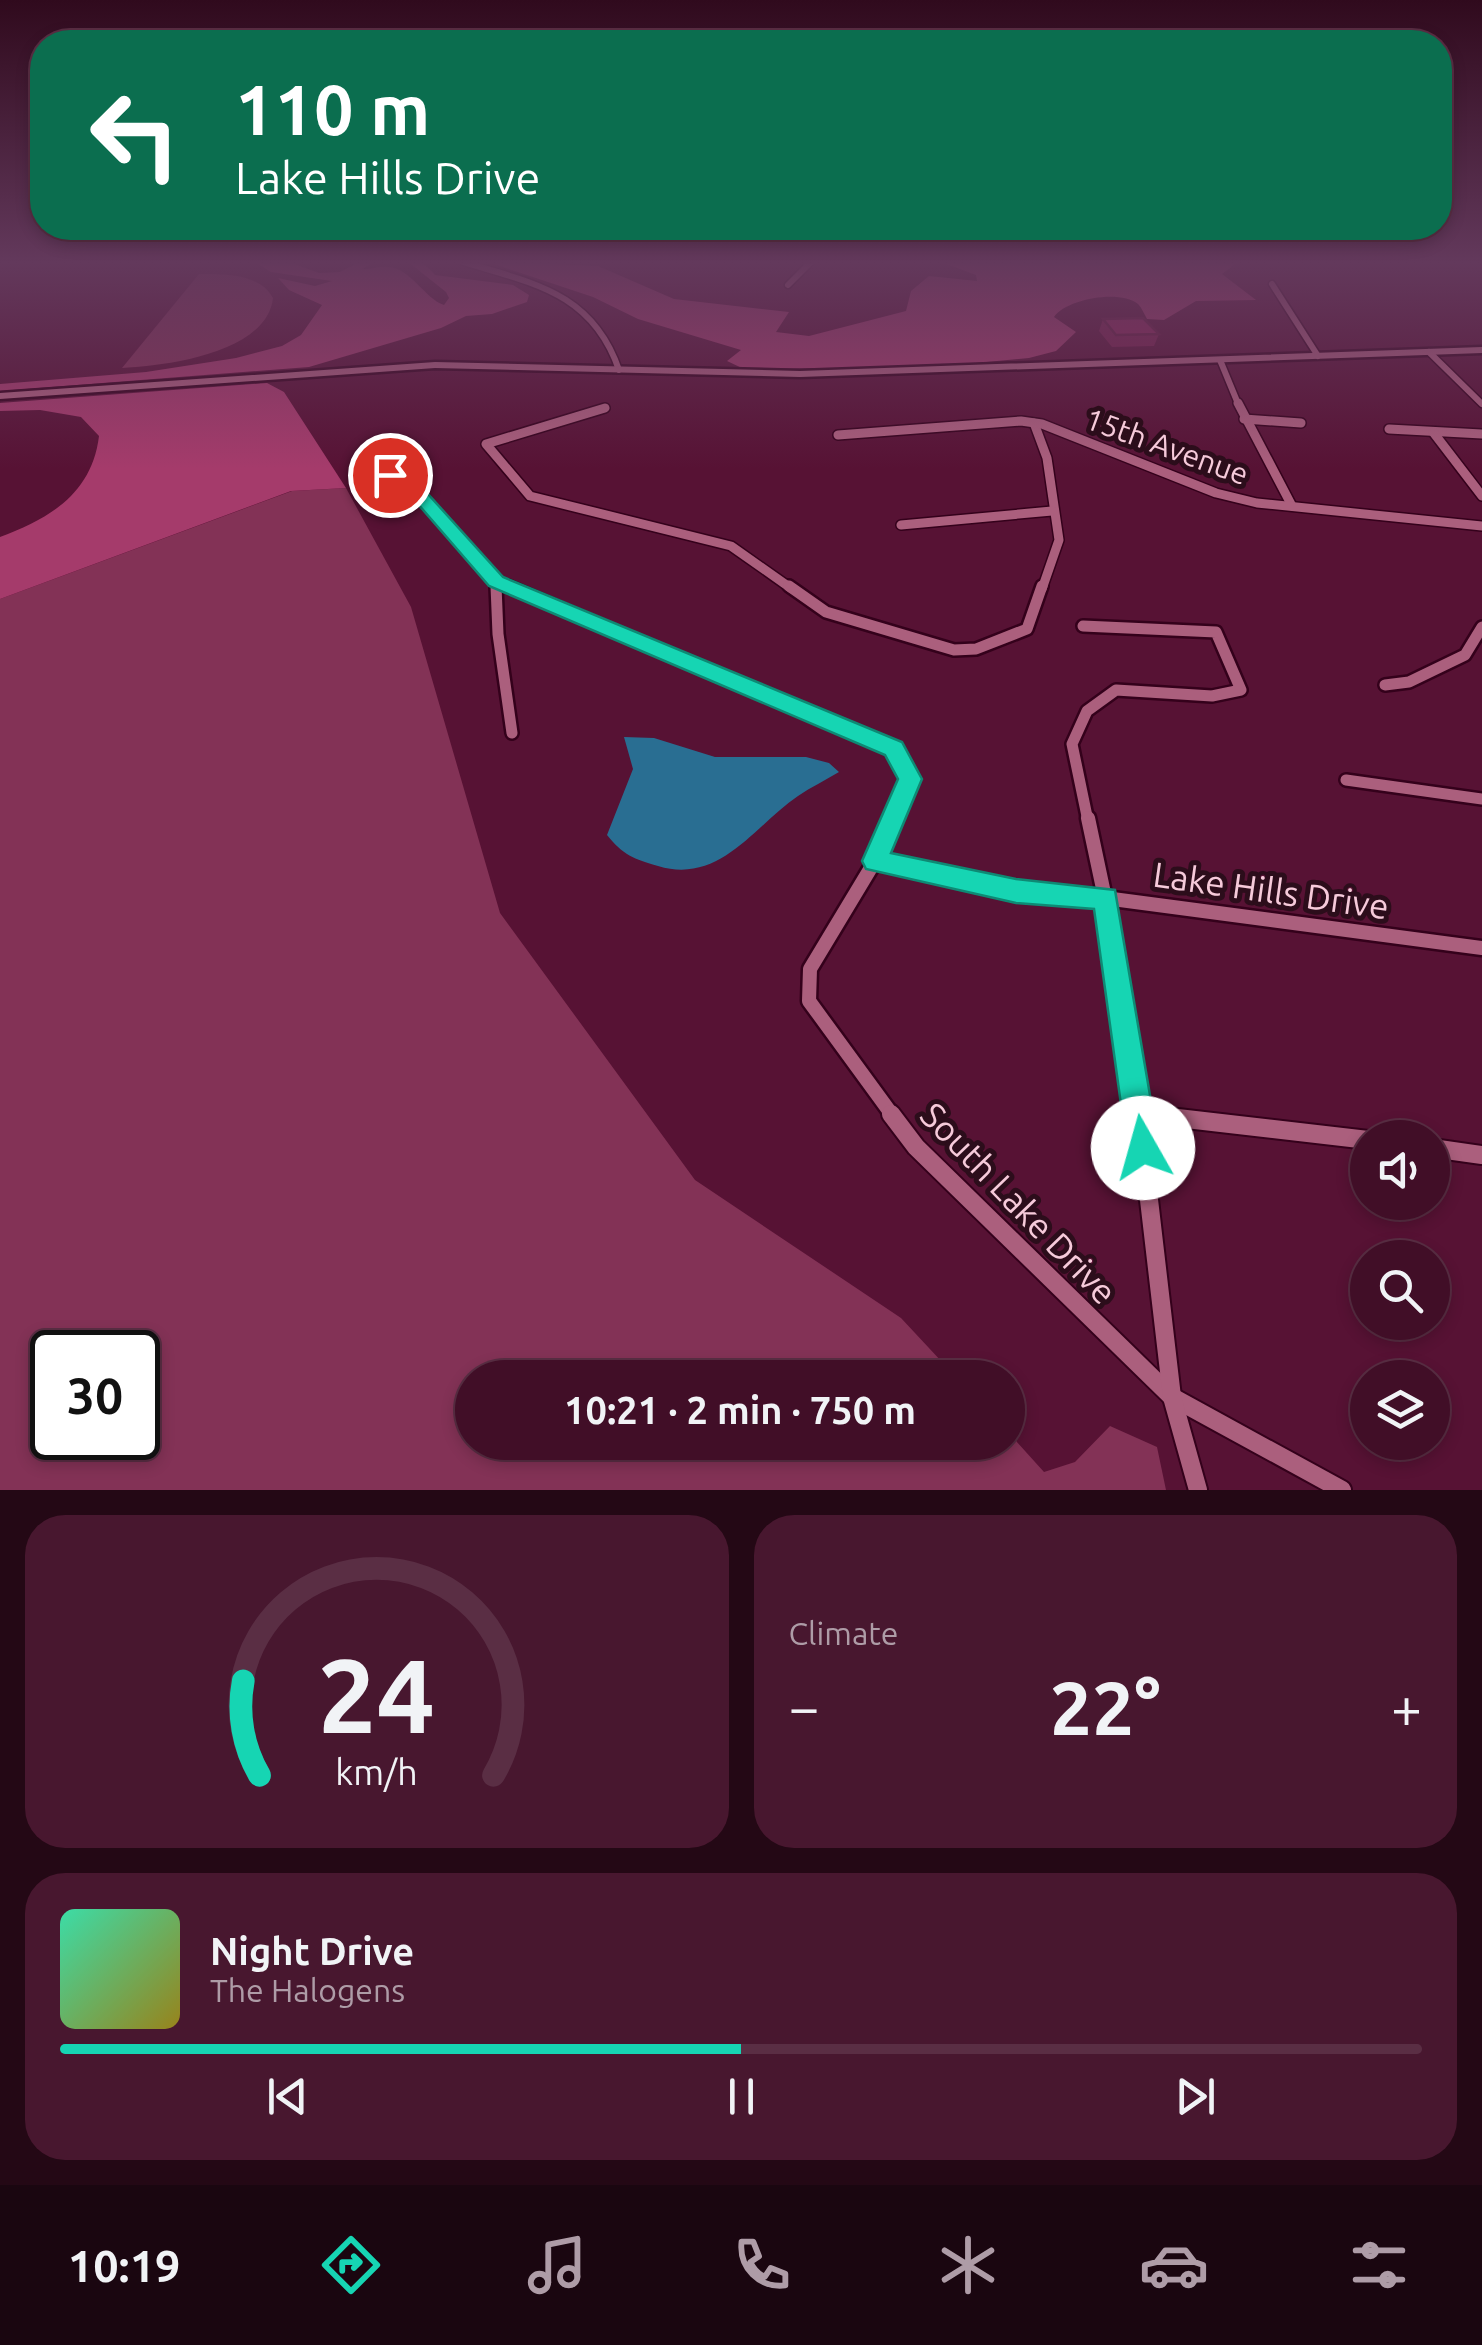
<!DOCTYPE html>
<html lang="en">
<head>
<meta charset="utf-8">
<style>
  :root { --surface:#410e27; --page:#48172f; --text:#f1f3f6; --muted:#ae9ca7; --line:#5a2e44; --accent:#16d5b3 }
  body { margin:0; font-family:Ubuntu,sans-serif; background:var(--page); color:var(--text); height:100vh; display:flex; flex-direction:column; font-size:38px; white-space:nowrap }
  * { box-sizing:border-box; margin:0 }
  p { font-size:32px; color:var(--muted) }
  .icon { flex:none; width:55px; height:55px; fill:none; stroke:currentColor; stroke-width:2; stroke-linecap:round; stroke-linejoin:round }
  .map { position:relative; height:1490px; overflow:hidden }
  .drawer { display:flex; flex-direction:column; gap:25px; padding:25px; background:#240815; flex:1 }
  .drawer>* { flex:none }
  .banner { position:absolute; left:30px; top:30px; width:1422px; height:210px; border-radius:40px; box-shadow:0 5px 15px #0003,0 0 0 2px var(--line); background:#0b6e4f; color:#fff; overflow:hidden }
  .fabs { position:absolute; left:1350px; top:1120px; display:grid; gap:20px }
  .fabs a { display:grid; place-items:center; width:100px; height:100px; border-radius:50%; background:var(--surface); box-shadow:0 5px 15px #0003,0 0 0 2px var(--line); font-size:50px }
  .speed { position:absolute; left:30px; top:1330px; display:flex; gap:20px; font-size:50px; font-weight:700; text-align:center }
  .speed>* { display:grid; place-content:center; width:130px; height:130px; border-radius:50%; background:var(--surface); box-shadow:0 5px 15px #0003,0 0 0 2px var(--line); line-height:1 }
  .speed .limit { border:5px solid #111; border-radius:15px; background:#fff; color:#111 }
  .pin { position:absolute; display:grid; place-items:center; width:85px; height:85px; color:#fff; margin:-42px; border:5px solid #fff; border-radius:50%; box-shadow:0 2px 10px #0007 }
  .me { position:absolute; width:110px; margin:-55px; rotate:353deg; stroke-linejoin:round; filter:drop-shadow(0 0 8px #0008) }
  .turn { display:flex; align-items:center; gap:35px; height:210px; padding:0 40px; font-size:45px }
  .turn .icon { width:130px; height:130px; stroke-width:2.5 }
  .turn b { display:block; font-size:70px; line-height:85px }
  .big { font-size:75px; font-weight:600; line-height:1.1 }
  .drawer .widget { flex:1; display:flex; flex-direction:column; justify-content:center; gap:15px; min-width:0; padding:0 35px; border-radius:40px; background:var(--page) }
  .drawer .dial { align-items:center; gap:0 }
  .dial svg { height:260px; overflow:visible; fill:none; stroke:var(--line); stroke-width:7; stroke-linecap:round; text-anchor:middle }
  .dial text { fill:var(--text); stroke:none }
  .song { display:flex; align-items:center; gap:30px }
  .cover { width:120px; height:120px; border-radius:15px; background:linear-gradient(135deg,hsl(160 70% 55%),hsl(50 70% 35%)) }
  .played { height:10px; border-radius:5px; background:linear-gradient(90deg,var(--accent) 50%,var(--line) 50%) }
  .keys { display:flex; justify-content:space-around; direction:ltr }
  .heat { display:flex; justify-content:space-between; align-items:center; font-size:55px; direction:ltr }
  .drawer .tiles { flex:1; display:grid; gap:25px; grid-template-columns:1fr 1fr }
  .widget:last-child { grid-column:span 2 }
  .trip { position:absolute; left:455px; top:1360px; width:570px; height:100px; border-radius:50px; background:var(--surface); box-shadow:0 5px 15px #0003,0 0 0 2px var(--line); font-weight:600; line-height:100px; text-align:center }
  .tabs { display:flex; height:160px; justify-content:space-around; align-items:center; background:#1a0610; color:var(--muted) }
  .tabs .icon { width:70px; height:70px }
  .tabs .current { color:var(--accent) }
  .tabs b { font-size:45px; color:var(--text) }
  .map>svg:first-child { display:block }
</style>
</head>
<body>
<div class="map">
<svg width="1482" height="1490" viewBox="0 0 1482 1490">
  <rect width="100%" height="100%" fill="#571234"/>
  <!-- green -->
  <g fill="#833256" fill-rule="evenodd">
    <path d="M 199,274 C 223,274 260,273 273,298 C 267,353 166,366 122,368 Z"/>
    <path d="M 346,488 L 411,607 L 500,913 L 695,1180 L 901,1318 L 956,1377 L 472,1378 L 472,1442 L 1008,1442 L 1008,1432 L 1044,1472 L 1075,1462 L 1110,1426 L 1157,1447 L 1166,1490 L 0,1490 L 0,599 L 292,491 ZM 52,1352 L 138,1352 L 138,1438 L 52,1438 Z"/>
  </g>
  <!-- forest -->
  <g fill="#a53b6b">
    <path d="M 240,261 L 286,261 L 319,273 L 340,272 L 361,261 L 377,261 L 362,269 C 370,270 379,266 388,267 C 411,268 425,299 444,305 L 449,298 L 446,292 L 407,261 C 421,261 426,264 435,275 L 513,285 L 529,295 L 527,302 L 492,314 L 466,316 L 441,328 L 309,367 L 0,391 L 0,384 L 146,372 L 236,358 L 282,346 L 301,335 L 322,305 L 289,290 L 278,278 L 315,286 L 332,281 L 271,272 L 253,261 Z"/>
    <path d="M 485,261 L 598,266 L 674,299 L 789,312 L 776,332 L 809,336 L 906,311 L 911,291 L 929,276 L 977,281 L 976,275 L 938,261 L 1239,261 L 1222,274 L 1256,300 L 1196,301 L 1164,320 L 1147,319 C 1144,314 1142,308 1138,304 C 1120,289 1066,299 1054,317 L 1076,332 L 1056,351 L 1029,358 L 934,367 L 744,369 L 727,361 L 741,350 L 638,319 L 593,297 Z"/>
    <path d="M 267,383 L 284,392 L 346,488 L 291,491 L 0,599 L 0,537 C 51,518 92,493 99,436 L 81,417 L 40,410 L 0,411 L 0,403 Z"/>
  </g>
  <!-- water -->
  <path fill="#296e92" d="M 624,737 L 654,738 L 715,757 L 806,757 L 829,763 L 839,772 C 826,780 811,787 798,796 C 754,826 720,885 658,866 C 634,859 623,855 607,835 L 633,769 Z"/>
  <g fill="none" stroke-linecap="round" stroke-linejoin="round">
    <!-- minor-far4 casing -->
    <g stroke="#34011b" stroke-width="9">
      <g id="minor-far4">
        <path d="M 460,261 C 531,283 592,291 619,370"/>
        <polyline points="1272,284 1318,356"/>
        <polyline points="788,285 812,261"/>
        <polyline points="1429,352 1482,404"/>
        <polyline points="1220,360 1239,406"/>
      </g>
    </g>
    <!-- minor-far3 casing -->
    <g stroke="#34011b" stroke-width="12">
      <g id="minor-far3">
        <polyline points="1238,403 1292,506"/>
        <polyline points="605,408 486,444 530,496 731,546 792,589"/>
        <polyline points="1244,419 1301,423"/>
        <polyline points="1034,423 1047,458 1059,540 1042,589"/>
        <polyline points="1389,429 1482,434"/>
        <polyline points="1433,432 1482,496"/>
        <polyline points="838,435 1021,421 1042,424 1216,493 1257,503 1482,526"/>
        <circle cx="399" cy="474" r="6"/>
        <polyline points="403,477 496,581 514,589"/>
        <polyline points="901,525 1052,511"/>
        <polyline points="496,581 496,589"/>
      </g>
    </g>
    <!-- minor-far2 casing -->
    <g stroke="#34011b" stroke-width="16">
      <g id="minor-far2">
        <polyline points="496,586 498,634 512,733"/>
        <polyline points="508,586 893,749 910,779 892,821"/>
        <polyline points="789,586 826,612 954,650 976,649 1027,629 1042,586"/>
        <polyline points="1083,626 1216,632 1241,690 1212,696 1116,690 1087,711 1072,744 1088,821"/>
        <polyline points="1385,685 1409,682 1465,655 1482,627"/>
        <polyline points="1346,780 1482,799"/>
      </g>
    </g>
    <!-- minor-far1 casing -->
    <g stroke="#34011b" stroke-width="19">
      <g id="minor-far1">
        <polyline points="893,818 875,861 810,969 809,1001 893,1116"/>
        <polyline points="1088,818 1105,898 1139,1116"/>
        <polyline points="875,861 1016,891 1105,898 1482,948"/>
        <polyline points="1139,1113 1164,1116"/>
      </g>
    </g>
    <!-- minor casing -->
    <g stroke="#34011b" stroke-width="22">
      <g id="minor">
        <polyline points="891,1114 916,1147 1172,1397 1342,1490"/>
        <polyline points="1139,1114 1172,1397 1198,1490"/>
        <polyline points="1143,1114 1368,1140"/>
        <polyline points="1432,1148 1482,1155"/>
      </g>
    </g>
    <!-- secondary casing -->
    <g stroke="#34011b" stroke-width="5">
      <polygon id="secondary" points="1482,347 1482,353 800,377 435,368 0,399 0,393 435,362 800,371"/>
    </g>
    <!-- minor-far4 -->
    <use href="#minor-far4" stroke="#ab5f7d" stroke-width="6"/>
    <!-- minor-far3 -->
    <use href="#minor-far3" stroke="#ab5f7d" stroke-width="9"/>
    <!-- minor-far2 -->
    <use href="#minor-far2" stroke="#ab5f7d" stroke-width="11"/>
    <!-- minor-far1 -->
    <use href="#minor-far1" stroke="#ab5f7d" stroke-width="14"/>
    <!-- minor -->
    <use href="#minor" stroke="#ab5f7d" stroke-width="18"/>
    <!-- secondary -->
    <use href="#secondary" fill="#ab5f7d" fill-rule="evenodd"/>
  </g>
  <!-- wall -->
  <polygon fill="#791e4a" points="1103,319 1159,334 1154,346 1112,347 1099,331"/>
  <!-- building -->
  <polygon fill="#8d2356" stroke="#63183c" stroke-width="2.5" points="1143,318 1159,334 1116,335 1103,319"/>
  <!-- sky -->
  <linearGradient id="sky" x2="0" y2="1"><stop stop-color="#300a1d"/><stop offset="0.56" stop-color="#63395c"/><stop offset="1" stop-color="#63395c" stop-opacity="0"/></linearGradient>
  <rect width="1482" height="469" fill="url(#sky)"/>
  <!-- route -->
  <polygon fill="#16d5b3" stroke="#0e8a74" stroke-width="2.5" points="390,470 409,473 503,577 902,742 922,779 891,853 1016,879 1115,890 1159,1148 1154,1159 1143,1164 1132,1159 1127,1148 1094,909 1016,903 866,869 862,861 898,779 885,755 489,586 398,481 384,479 382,475"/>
  <g text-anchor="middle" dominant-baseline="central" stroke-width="10" stroke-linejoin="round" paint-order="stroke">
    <!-- far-street labels -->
    <g font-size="30" fill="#f6cada" stroke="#2c0d1b">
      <text transform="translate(1167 446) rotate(20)">15th Avenue</text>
    </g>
    <!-- street labels -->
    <g font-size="35" fill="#f6cada" stroke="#2c0d1b">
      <text transform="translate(1271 890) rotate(8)">Lake Hills Drive</text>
      <text transform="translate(1019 1203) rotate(46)">South Lake Drive</text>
    </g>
  </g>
</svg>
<div class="fabs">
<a><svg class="icon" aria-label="sound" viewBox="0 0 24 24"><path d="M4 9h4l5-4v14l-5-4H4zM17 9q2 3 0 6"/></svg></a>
<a><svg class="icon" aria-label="search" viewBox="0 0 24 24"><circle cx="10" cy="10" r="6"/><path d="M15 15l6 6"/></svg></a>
<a><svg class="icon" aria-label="layers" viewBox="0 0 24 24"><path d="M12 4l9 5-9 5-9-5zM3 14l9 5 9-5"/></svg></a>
</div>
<div class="speed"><div class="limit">30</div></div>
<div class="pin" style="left:390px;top:475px;background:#d93025"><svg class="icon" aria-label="arrive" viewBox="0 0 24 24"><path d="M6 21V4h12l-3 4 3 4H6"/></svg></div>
<svg class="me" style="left:1143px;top:1148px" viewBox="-20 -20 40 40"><circle r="19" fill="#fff"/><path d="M0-13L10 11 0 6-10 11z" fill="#16d5b3"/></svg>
<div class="trip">10:21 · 2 min · 750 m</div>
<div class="banner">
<div class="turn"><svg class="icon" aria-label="left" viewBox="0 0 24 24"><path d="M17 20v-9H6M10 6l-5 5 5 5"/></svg><div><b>110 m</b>Lake Hills Drive</div></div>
</div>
</div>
<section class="drawer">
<div class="tiles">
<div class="widget dial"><svg viewBox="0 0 100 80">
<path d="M14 69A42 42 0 1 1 86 69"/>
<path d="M14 69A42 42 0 0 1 9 40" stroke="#16d5b3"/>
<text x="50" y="56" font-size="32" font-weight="700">24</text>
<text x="50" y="72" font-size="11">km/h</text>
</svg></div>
<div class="widget"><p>Climate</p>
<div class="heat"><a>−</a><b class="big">22°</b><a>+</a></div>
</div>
<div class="widget">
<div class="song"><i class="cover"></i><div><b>Night Drive</b><p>The Halogens</p></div></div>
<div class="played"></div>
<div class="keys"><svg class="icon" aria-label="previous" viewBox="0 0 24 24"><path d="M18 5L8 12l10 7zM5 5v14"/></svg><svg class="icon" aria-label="pause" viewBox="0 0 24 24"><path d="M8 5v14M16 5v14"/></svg><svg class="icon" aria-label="next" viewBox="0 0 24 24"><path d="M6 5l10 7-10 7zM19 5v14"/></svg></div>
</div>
</div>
</section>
<nav class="tabs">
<b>10:19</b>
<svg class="icon current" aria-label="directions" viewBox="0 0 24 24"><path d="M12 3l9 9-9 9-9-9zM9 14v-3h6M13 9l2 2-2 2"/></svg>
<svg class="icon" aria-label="music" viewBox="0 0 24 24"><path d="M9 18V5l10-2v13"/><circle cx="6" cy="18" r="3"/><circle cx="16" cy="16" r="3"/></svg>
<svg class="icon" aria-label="phone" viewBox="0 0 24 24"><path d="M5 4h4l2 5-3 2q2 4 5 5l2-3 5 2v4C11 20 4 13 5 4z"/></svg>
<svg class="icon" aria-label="climate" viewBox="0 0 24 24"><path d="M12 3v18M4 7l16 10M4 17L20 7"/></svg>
<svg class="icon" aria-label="car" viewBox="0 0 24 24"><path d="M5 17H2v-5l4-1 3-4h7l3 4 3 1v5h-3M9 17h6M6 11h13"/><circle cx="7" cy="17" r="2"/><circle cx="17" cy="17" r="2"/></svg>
<svg class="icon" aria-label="filters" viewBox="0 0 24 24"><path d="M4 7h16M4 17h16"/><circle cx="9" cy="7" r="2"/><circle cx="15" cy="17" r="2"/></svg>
</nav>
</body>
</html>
